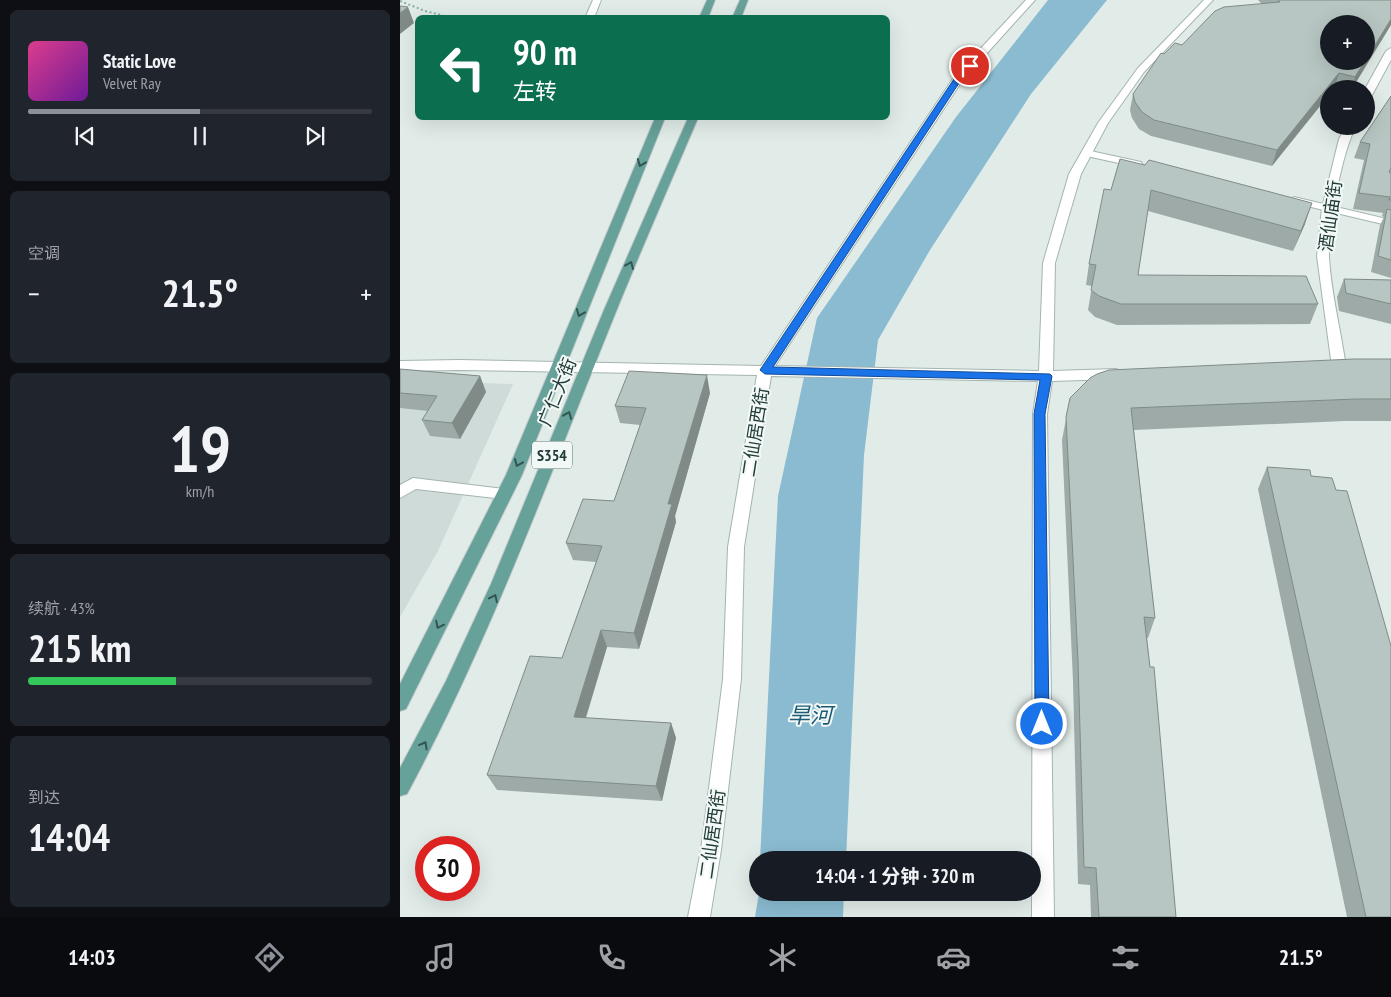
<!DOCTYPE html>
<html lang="zh">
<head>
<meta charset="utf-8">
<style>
  :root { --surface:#171b24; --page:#20242c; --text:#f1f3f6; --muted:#9ea1a6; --line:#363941; --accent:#8c9099 }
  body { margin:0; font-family:"PT Sans Narrow","Noto Sans SC",sans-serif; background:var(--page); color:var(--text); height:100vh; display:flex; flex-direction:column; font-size:19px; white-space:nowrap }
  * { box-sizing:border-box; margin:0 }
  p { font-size:16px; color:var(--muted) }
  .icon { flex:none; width:28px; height:28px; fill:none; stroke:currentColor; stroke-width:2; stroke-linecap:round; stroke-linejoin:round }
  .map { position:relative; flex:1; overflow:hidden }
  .sheet { display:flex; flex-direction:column; gap:10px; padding:10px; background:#0d0f14; width:400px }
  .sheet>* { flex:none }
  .banner { position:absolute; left:15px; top:15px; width:475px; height:105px; border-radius:8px; box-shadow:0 5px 20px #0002; background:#0b6e4f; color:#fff; overflow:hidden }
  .buttons { position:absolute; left:920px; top:15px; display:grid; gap:10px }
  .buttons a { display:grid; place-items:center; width:55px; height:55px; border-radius:50%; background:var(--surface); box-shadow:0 5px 20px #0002; font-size:25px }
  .speed { position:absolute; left:15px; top:836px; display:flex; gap:10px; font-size:25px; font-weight:700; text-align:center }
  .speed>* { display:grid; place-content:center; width:65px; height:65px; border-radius:50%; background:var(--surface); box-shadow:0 5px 20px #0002; line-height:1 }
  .speed .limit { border:8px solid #d22; background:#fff; color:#111 }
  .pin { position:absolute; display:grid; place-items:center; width:42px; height:42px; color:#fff; margin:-21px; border:2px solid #fff; border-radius:50%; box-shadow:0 1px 5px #0007 }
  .me { position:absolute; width:55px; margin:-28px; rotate:0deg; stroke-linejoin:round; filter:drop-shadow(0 0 4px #0008) }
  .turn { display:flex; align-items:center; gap:18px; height:105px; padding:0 15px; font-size:22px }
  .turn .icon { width:65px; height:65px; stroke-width:2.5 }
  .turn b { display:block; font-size:35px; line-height:42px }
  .big { font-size:38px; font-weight:700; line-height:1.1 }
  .sheet .card { flex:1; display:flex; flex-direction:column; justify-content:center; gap:8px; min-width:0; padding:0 18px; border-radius:8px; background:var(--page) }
  .sheet .dial { align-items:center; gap:0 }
  .dial b { font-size:65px; line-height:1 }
  .song { display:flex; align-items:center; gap:15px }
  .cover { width:60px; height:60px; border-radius:8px; background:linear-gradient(135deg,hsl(330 70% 55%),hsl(280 70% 35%)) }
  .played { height:5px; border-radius:2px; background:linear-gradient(90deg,var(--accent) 50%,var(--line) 50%) }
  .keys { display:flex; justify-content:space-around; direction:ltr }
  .heat { display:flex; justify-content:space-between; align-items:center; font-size:28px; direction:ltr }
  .charge { height:8px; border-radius:4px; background:linear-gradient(90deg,#34c759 43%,var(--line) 0) }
  .trip { position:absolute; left:349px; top:851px; width:292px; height:50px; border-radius:25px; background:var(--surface); box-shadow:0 5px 20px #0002; font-weight:700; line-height:50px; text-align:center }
  .tab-bar { display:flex; height:80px; justify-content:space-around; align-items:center; background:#090b0e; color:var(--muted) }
  .tab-bar .icon { width:35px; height:35px }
  .tab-bar .on { color:var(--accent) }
  .tab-bar b { font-size:22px; color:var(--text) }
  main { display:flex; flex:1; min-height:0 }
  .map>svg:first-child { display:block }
</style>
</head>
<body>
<main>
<section class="sheet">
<div class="card">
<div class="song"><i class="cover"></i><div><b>Static Love</b><p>Velvet Ray</p></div></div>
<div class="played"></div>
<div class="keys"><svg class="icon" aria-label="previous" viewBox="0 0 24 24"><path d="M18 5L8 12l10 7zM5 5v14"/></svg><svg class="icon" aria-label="pause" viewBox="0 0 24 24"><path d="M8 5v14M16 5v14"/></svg><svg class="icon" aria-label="next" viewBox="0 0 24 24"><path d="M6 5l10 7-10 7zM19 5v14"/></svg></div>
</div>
<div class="card"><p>空调</p>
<div class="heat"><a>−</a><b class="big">21.5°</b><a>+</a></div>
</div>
<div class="card dial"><b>19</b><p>km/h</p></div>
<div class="card"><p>续航 · 43%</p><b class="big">215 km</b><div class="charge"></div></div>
<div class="card"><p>到达</p><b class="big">14:04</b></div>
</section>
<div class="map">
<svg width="991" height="917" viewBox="0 0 991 917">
  <rect width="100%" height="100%" fill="#e1ece8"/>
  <!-- built -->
  <polygon fill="#cfdbd8" points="0,380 113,384 38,551 0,617"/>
  <!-- water -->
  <g fill="#8abbd0">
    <polygon points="648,0 707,0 631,94 530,250 478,340 464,455 446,860 360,860 378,496 417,318 556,117"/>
    <polygon points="359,893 444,893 443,917 355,917"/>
  </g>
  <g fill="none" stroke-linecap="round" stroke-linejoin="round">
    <!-- service casing -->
    <g stroke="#a4b4b0" stroke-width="2">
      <g id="service">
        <polygon points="686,150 741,162 742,164 737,167 682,155 681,153"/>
        <polygon points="894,197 991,220 991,226 890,202 889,200"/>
        <polygon points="13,478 104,489 109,490 111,494 109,498 104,499 16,489 0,498 0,485"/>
      </g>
    </g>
    <!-- minor casing -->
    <g stroke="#a4b4b0" stroke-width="2">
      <g id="minor">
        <polygon points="193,0 201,0 194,18 185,18"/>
        <polygon points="626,0 635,0 562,81 375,366 639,371 643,263 669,174 698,123 738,68 804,0 813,0 744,72 708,123 681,174 655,263 653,371 716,369 721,371 723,374 721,377 716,379 652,381 647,414 654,917 632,917 633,414 638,381 371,376 344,547 341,679 321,850 310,917 288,917 301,850 323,679 328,547 357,375 59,370 0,371 0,361 59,360 361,366 554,77"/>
        <polygon points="991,48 991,60 971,97 966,100 965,89 986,51"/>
        <path d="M 946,126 L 956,126 C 942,152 928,227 929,257 C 931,293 941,331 946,367 L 944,370 L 934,370 L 932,367 L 917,256 L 922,208 L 939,139 Z"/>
      </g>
    </g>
    <!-- primary casing -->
    <g stroke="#c1c8c8" stroke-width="2">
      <g id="primary">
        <polygon points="307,0 315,0 308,18 299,18"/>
        <polygon points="340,0 348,0 341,18 332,18"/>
        <polygon points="255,118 265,118 122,475 6,709 0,711 0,684 106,475"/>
        <path d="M 288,118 L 298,118 C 266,193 233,268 203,344 C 142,496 85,649 7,794 L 0,796 L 0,768 L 46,681 L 91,584 L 204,310 Z"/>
      </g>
    </g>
    <!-- path -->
    <polyline stroke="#82afa7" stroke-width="2" stroke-dasharray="2 2.5" stroke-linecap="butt" points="0,1 25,11 53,18"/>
    <!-- service -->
    <use href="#service" fill="#fff" fill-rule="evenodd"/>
    <!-- minor -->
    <use href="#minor" fill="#fff" fill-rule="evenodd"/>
    <!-- primary -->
    <use href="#primary" fill="#66a19a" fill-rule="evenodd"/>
  </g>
  <!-- wall -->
  <g fill="#9daaa7">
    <polygon points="858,0 991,0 952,89 929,89 872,166 751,136 739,129 732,118 730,110 733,94 764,54 862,4"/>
    <polygon points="991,96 991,278 971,272 980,225 984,217 982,216 983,213 953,209 964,160 954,158 960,142"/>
    <polygon points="720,159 905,224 893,251 748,211 738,275 918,304 910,324 717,325 695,317 688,310 692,286 686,285 689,264"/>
    <polygon points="944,279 991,280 991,324 939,311 937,297"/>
    <polygon points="991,359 991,421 945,421 734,430 755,618 748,638 747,638 776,917 691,917 690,885 678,884 673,681 662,440 670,398"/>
    <polygon points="0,369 80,376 86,392 60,439 30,436 22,420 28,411 0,408"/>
    <polygon points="310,393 275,516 276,522 239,649 207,647 186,718 271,723 276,738 262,801 97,790 87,775 162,658 196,562 173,560 166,543 214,501 240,425 220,423 215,406"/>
    <polygon points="867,467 911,476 936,490 991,917 947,917 858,489"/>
  </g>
  <!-- shaded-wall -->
  <g fill="#808b88">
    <polygon points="8,7 14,23 0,34 0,13"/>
    <polygon points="991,19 991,25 952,89 951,89 955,77 965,61 966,61 966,60"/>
    <polygon points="939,73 934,89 929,89 929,95 872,166 877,150"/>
    <polygon points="912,203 905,224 893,251 901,231"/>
    <polygon points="307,375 310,393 275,516 276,522 239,649 234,633 268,504"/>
    <polygon points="80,376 86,392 60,439 52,423"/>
    <polygon points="201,630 207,647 181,733 174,717"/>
    <polygon points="271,723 276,738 262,801 256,786"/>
  </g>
  <!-- building -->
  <g fill="#b7c6c2" stroke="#808b88">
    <polygon points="878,0 991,0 991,19 966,60 966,24 929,24 929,61 965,61 955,77 939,73 877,150 754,120 742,112 735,102 733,94 761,53 764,54 775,43 782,45 815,11 824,7 880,2"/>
    <polygon points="0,6 8,7 0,13"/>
    <polygon points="991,96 991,168 989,172 991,173 991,200 989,200 990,197 959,193 970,144 960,142"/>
    <polygon points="720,159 745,165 749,160 912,203 901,231 751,190 738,275 906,276 918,304 721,304 699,296 691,290 696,265 689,264 704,189 711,190"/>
    <polygon points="987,209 991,210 991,260 978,256"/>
    <polygon points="944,279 991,280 991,304 946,293"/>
    <polygon points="954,359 991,359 991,399 956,399 731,408 755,618 744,617 750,667 754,667 776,917 699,917 696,868 684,867 678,661 666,417 670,398 690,378 697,374 709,370"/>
    <polygon points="0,369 80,376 52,423 22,420 37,396 0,393"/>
    <polygon points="229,371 307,375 268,504 272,504 234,633 201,630 174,717 271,723 256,786 87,775 130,656 162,658 202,546 166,543 183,499 214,501 246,408 215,406"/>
    <polygon points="867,467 910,470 911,476 932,478 936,490 947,491 991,646 991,917 966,917"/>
  </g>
  <!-- one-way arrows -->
  <defs><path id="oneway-chevron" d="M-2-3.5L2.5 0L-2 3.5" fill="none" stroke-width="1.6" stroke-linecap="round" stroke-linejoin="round" transform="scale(1.25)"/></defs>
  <g stroke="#335551">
    <use href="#oneway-chevron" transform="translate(241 163) rotate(112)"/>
    <use href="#oneway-chevron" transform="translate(230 265) rotate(-67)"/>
    <use href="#oneway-chevron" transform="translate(180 313) rotate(112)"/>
    <use href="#oneway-chevron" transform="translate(168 415) rotate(-68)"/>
    <use href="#oneway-chevron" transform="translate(118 463) rotate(113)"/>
    <use href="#oneway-chevron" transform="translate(94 598) rotate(-65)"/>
    <use href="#oneway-chevron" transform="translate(39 625) rotate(116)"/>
    <use href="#oneway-chevron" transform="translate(24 745) rotate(-61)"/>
  </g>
  <!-- route -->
  <polygon fill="#1a73e8" stroke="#114b97" points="570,63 574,66 561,80 373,367 650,374 652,376 645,414 649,724 647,728 642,730 637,728 635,724 634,414 640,380 365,374 360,370 554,79"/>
  <g text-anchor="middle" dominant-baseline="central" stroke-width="4" stroke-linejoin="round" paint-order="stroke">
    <!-- shield labels -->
    <rect fill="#f2f8f6" stroke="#607472" stroke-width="1" x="132" y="441.5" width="40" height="27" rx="4"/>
    <g font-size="16" font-weight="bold" fill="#223c39">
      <text x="152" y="455">S354</text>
    </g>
    <!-- street labels -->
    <g font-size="18" fill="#223c39" stroke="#f2f8f6">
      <text transform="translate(930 216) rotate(-82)">酒仙庙街</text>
      <text transform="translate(157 392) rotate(-68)">广仁大街</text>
      <text transform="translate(355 432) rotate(-81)">二仙居西街</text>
      <text transform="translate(312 834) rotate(-82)">二仙居西街</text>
    </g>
    <!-- near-water labels -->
    <g font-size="22" font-style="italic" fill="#1c5b77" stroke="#f2f8f6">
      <text x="410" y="715">旱河</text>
    </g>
  </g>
</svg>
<div class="buttons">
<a>+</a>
<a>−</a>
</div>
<div class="speed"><div class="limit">30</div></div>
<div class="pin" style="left:570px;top:66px;background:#d93025"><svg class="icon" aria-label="arrive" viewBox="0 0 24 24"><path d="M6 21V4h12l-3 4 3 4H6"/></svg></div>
<svg class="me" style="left:642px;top:724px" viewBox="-20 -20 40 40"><circle r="17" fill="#1a73e8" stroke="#fff" stroke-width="3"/><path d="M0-11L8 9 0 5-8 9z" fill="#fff"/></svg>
<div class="trip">14:04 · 1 分钟 · 320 m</div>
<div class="banner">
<div class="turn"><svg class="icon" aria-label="left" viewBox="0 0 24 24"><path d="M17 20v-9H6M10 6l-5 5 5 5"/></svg><div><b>90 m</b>左转</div></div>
</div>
</div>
</main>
<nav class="tab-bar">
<b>14:03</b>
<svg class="icon on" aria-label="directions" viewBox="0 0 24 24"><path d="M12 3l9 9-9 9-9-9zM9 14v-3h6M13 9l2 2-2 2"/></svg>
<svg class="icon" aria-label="music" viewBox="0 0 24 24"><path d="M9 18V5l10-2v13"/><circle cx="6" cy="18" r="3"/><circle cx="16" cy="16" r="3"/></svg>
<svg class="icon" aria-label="phone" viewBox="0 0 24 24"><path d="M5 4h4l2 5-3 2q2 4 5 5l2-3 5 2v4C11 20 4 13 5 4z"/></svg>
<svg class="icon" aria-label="climate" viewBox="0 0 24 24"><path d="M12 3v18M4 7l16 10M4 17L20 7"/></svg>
<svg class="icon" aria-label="car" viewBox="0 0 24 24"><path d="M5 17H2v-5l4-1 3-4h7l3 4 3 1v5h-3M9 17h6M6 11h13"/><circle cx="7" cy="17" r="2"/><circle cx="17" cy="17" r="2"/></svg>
<svg class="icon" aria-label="filters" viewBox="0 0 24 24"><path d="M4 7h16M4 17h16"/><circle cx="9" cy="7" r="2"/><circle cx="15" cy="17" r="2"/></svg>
<b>21.5°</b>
</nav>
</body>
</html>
